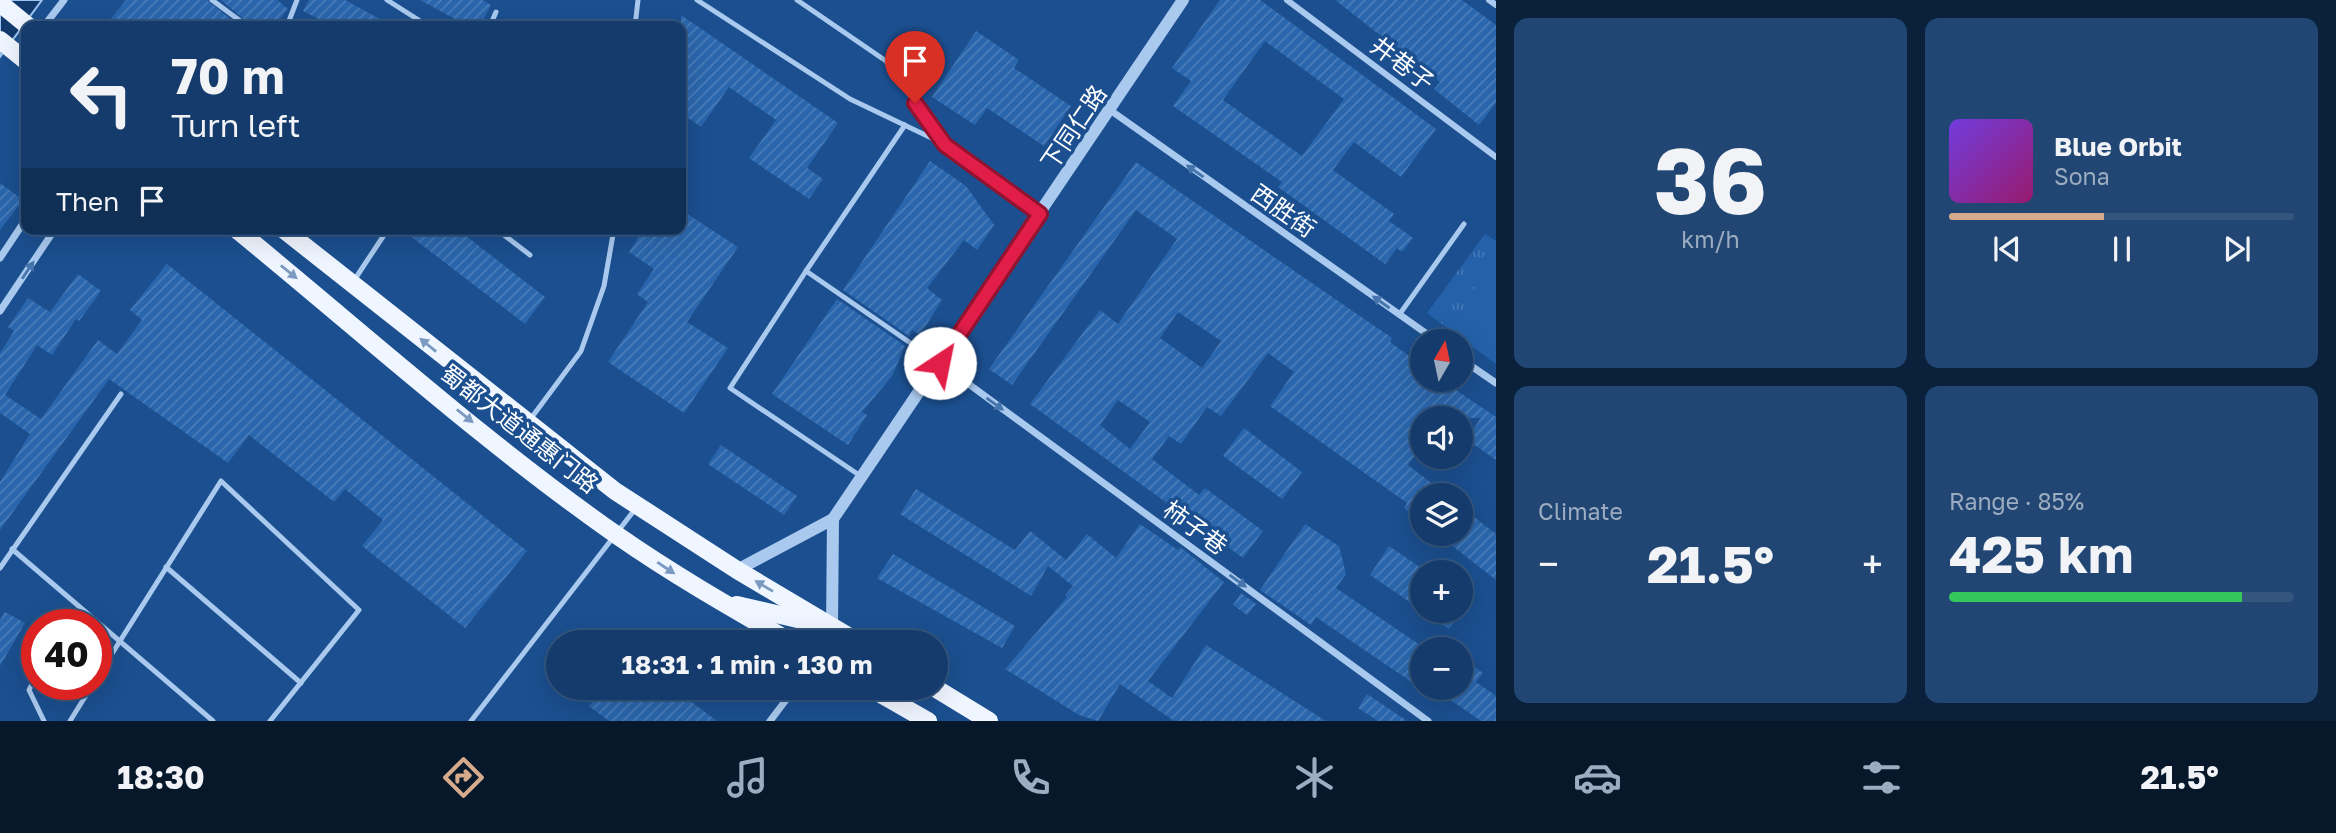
<!DOCTYPE html>
<html lang="en">
<head>
<meta charset="utf-8">
<style>
  :root { --surface:#143b6b; --page:#214673; --text:#f1f3f6; --muted:#9dadc1; --line:#33557e; --accent:#d6ab8b }
  body { margin:0; font-family:"Golos Text","Noto Sans SC",sans-serif; background:var(--page); color:var(--text); height:100vh; display:flex; flex-direction:column; font-size:26px; white-space:nowrap }
  * { box-sizing:border-box; margin:0 }
  p { font-size:23px; color:var(--muted) }
  .icon { flex:none; width:38px; height:38px; fill:none; stroke:currentColor; stroke-width:2; stroke-linecap:round; stroke-linejoin:round }
  .map { position:relative; flex:1; overflow:hidden }
  .drawer { display:flex; flex-direction:column; gap:18px; padding:18px; background:#0b203b; width:840px }
  .drawer>* { flex:none }
  .hud { position:absolute; left:21px; top:21px; width:665px; height:214px; border-radius:14px; box-shadow:0 7px 28px #0002,0 0 0 2px var(--line); background:#143b6b; color:var(--text); overflow:hidden }
  .needle { width:46px; rotate:9deg }
  .fabs { position:absolute; left:1410px; top:329px; display:grid; gap:14px }
  .fabs a { display:grid; place-items:center; width:63px; height:63px; border-radius:50%; background:var(--surface); box-shadow:0 7px 28px #0002,0 0 0 2px var(--line); font-size:35px }
  .speed { position:absolute; left:21px; top:609px; display:flex; gap:14px; font-size:35px; font-weight:700; text-align:center }
  .speed>* { display:grid; place-content:center; width:91px; height:91px; border-radius:50%; background:var(--surface); box-shadow:0 7px 28px #0002,0 0 0 2px var(--line); line-height:1 }
  .speed .limit { border:10px solid #d22; background:#fff; color:#111 }
  .pin { position:absolute; display:grid; place-items:center; width:60px; height:60px; color:#fff; margin:-72px -30px; border-radius:50% 50% 50% 0; rotate:-45deg; box-shadow:0 0 7px #0007 }
  .pin .icon { rotate:45deg }
  .me { position:absolute; width:77px; margin:-38px; rotate:34deg; stroke-linejoin:round; filter:drop-shadow(0 0 5px #0008) }
  .turn { display:flex; align-items:center; gap:24px; height:147px; padding:0 35px; font-size:32px }
  .turn .icon { width:91px; height:91px; stroke-width:2.5 }
  .turn b { display:block; font-size:49px; line-height:60px }
  .then { display:flex; align-items:center; height:66px; padding:0 35px; background:#0003; gap:14px; font-size:26px }
  .big { font-size:52px; font-weight:700; line-height:1.1 }
  .drawer .widget { flex:1; display:flex; flex-direction:column; justify-content:center; gap:10px; min-width:0; padding:0 24px; border-radius:14px; background:var(--page) }
  .drawer .dial { align-items:center; gap:0 }
  .dial b { font-size:91px; line-height:1 }
  .song { display:flex; align-items:center; gap:21px }
  .cover { width:84px; height:84px; border-radius:10px; background:linear-gradient(135deg,hsl(260 70% 55%),hsl(320 70% 35%)) }
  .played { height:7px; border-radius:4px; background:linear-gradient(90deg,var(--accent) 45%,var(--line) 45%) }
  .keys { display:flex; justify-content:space-around; direction:ltr }
  .heat { display:flex; justify-content:space-between; align-items:center; font-size:38px; direction:ltr }
  .charge { height:10px; border-radius:5px; background:linear-gradient(90deg,#34c759 85%,var(--line) 0) }
  .drawer .tiles { flex:1; display:grid; gap:18px; grid-template-columns:repeat(2,1fr) }
  .trip { position:absolute; left:546px; top:630px; width:402px; height:70px; border-radius:35px; background:var(--surface); box-shadow:0 7px 28px #0002,0 0 0 2px var(--line); font-weight:700; line-height:70px; text-align:center }
  .tabs { display:flex; height:112px; justify-content:space-around; align-items:center; background:#08182b; color:var(--muted) }
  .tabs .icon { width:49px; height:49px }
  .tabs .on { color:var(--accent) }
  .tabs b { font-size:32px; color:var(--text) }
  main { display:flex; flex:1; min-height:0 }
  .map>svg:first-child { display:block }
</style>
</head>
<body>
<main>
<div class="map">
<svg width="1496" height="721" viewBox="0 0 1496 721">
  <defs>
    <pattern id="grass-tufts" width="24" height="20" patternUnits="userSpaceOnUse" patternTransform="scale(1.75)"><rect width="24" height="20" fill="#2461a8"/><path d="M3 7l-1-3M5 7V3M7 7l1-3M15 17l-1-3M17 17v-4M19 17l1-3" fill="none" stroke="#4579b5"/></pattern>
    <pattern id="building-hatch" width="6" height="6" patternUnits="userSpaceOnUse" patternTransform="scale(1.75)"><rect width="6" height="6" fill="#2a66ad"/><path d="M-1 1l2-2M0 6l6-6M5 7l2-2" fill="none" stroke="#4a7db9"/></pattern>
  </defs>
  <rect width="100%" height="100%" fill="#1b4f8f"/>
  <!-- grass -->
  <polygon fill="url(#grass-tufts)" points="1485,234 1496,241 1496,364 1427,313"/>
  <!-- pitch -->
  <path fill="#2461a8" d="M 1496,269 L 1496,358 C 1488,353 1476,346 1470,338 C 1454,311 1474,283 1496,269 Z"/>
  <!-- water -->
  <polygon fill="#123a6d" stroke="#9cc4f0" stroke-width="2" points="0,0 42,0 0,57"/>
  <!-- building -->
  <g fill="url(#building-hatch)" fill-rule="evenodd">
    <polygon points="126,0 207,0 239,26 105,26"/>
    <polygon points="221,0 277,0 288,9 274,26 252,26"/>
    <polygon points="309,0 345,0 393,26 332,26 303,11"/>
    <polygon points="420,0 482,0 491,5 480,26 468,26"/>
    <path d="M 1220,0 L 1260,0 L 1436,129 L 1401,177 L 1354,142 L 1333,170 L 1394,214 L 1389,221 L 1413,238 L 1402,252 L 1397,248 L 1385,264 L 1278,187 L 1282,182 L 1173,106 L 1191,81 L 1172,68 ZM 1265,41 L 1344,99 L 1302,156 L 1223,100 Z"/>
    <polygon points="1335,0 1462,0 1496,25 1496,103 1479,125 1434,89 1440,82"/>
    <polygon points="681,15 838,123 807,168 823,179 809,199 749,158 776,120 729,87 701,127 681,113"/>
    <polygon points="976,31 1019,60 1014,68 1071,106 1044,146 987,108 975,125 932,97"/>
    <polygon points="930,161 966,186 994,225 977,250 964,240 927,288 942,300 920,335 912,330 909,336 843,290"/>
    <path d="M 1136,162 L 1392,338 L 1390,342 L 1423,366 L 1423,380 L 1441,380 L 1496,417 L 1496,460 L 1466,439 L 1481,418 L 1423,418 L 1423,444 L 1408,465 L 1447,495 L 1423,495 L 1423,523 L 1404,508 L 1407,503 L 1270,406 L 1294,372 L 1268,353 L 1221,416 L 1207,407 L 1181,444 L 1169,436 L 1152,459 L 1199,495 L 1205,488 L 1263,531 L 1243,558 L 1030,404 L 1100,310 L 1118,324 L 1177,239 L 1136,210 L 1012,385 L 989,369 ZM 1178,312 L 1221,341 L 1202,368 L 1160,338 ZM 1118,400 L 1150,422 L 1130,449 L 1100,425 Z"/>
    <polygon points="0,183 23,200 0,230"/>
    <polygon points="681,210 738,247 687,322 728,348 684,413 608,362 648,302 637,294 654,269 629,252 644,229 681,229"/>
    <polygon points="401,229 457,229 545,297 525,324"/>
    <polygon points="167,264 527,551 465,628 362,546 383,520 345,489 334,502 249,435 228,463 109,379 0,530 0,482 30,434 0,413 0,353 14,331 8,327 28,298 50,312 78,274 101,291 79,321 76,319 52,355 37,345 5,395 41,419 98,340 117,354 142,320 130,310"/>
    <polygon points="837,299 905,346 892,376 862,412 867,415 848,445 772,394"/>
    <polygon points="1244,428 1302,472 1282,499 1223,456"/>
    <polygon points="721,445 797,496 784,515 708,464"/>
    <polygon points="916,489 1015,550 1030,531 1066,560 1087,534 1116,558 1140,524 1178,550 1180,547 1224,582 1148,681 1172,698 1206,645 1326,721 1174,721 1120,684 1098,721 1079,715 1005,669 1067,597 1065,595 1073,586 1048,566 1031,596 900,514"/>
    <polygon points="1461,507 1496,534 1496,580 1437,534 1461,534"/>
    <polygon points="1305,524 1339,546 1346,574 1336,588 1423,647 1423,668 1413,683 1316,617 1311,625 1260,590"/>
    <polygon points="1389,546 1423,569 1423,611 1462,611 1449,629 1370,575"/>
    <polygon points="893,554 1015,626 1002,648 877,578"/>
    <polygon points="1241,593 1256,604 1247,615 1233,605"/>
    <polygon points="5,612 25,623 0,666 0,620"/>
    <polygon points="1461,658 1483,673 1476,682 1496,696 1496,721 1481,721 1433,688 1461,688"/>
    <polygon points="604,688 673,688 717,721 609,721 589,706"/>
    <polygon points="1367,694 1407,721 1378,721 1358,708"/>
  </g>
  <g fill="none" stroke-linecap="round" stroke-linejoin="round">
    <!-- service -->
    <g stroke="#a9c9ee" stroke-width="5">
      <polyline points="212,0 247,26"/>
      <polyline points="387,0 428,26"/>
      <polyline points="697,0 850,99 942,143"/>
      <polyline points="797,0 886,61 945,145 1038,212"/>
      <polyline points="287,26 297,0"/>
      <polyline points="490,26 496,12"/>
      <polyline points="635,26 638,0"/>
      <polyline points="905,125 806,271 938,362"/>
      <polyline points="496,229 530,255"/>
      <polyline points="806,271 730,388 862,477"/>
      <polyline points="353,282 388,229"/>
      <polyline points="1399,315 1464,224"/>
      <polyline points="529,421 581,351 604,286 614,229"/>
      <polyline points="12,549 213,721"/>
      <polyline points="166,567 301,683"/>
      <polyline points="0,568 121,394"/>
      <polyline points="85,625 95,620"/>
      <polyline points="37,674 29,690 44,721"/>
      <polyline points="96,679 221,481 359,610 270,721"/>
      <polyline points="70,721 93,684"/>
      <polyline points="471,721 636,508"/>
    </g>
    <!-- pedestrian -->
    <g stroke="#a9c9ee" stroke-width="6">
      <polyline points="1287,0 1496,157"/>
      <polyline points="1489,0 1496,5"/>
    </g>
    <!-- minor -->
    <g stroke="#a9c9ee" stroke-width="7">
      <polyline points="44,26 64,0"/>
      <polyline points="1110,110 1437,341"/>
      <polyline points="0,258 26,219"/>
      <polyline points="0,311 55,229"/>
      <polyline points="1461,359 1496,383"/>
      <polyline points="940,363 1428,721"/>
      <polyline points="825,642 832,627"/>
      <polyline points="770,721 795,688"/>
    </g>
    <!-- tertiary -->
    <g stroke="#a9c9ee" stroke-width="12">
      <polyline points="737,570 833,519 1183,0"/>
      <polyline points="832,627 833,519"/>
    </g>
    <!-- primary -->
    <g stroke="#f0f6ff" stroke-width="18">
      <polyline points="0,3 28,26"/>
      <polyline points="0,40 26,61"/>
      <path d="M 236,229 C 361,331 486,444 618,536 C 674,575 732,608 791,642"/>
      <polyline points="283,229 615,491 737,570 858,642"/>
      <polyline points="737,605 815,623"/>
      <polyline points="870,688 928,721"/>
      <polyline points="935,688 989,721"/>
    </g>
  </g>
  <!-- one-way arrows -->
  <defs><path id="oneway-solid" d="M-6-.8H1V-3.2L6.5 0L1 3.2V.8H-6Z" transform="scale(1.75)"/></defs>
  <g fill="#4674ac">
    <use href="#oneway-solid" transform="translate(1195 171) rotate(-145)"/>
    <use href="#oneway-solid" transform="translate(28 270) rotate(-56)"/>
    <use href="#oneway-solid" transform="translate(1381 302) rotate(-145)"/>
    <use href="#oneway-solid" transform="translate(995 404) rotate(36)"/>
    <use href="#oneway-solid" transform="translate(1238 581) rotate(36)"/>
  </g>
  <g fill="#7b9ac1">
    <use href="#oneway-solid" transform="translate(289 272) rotate(39)"/>
    <use href="#oneway-solid" transform="translate(428 345) rotate(-141)"/>
    <use href="#oneway-solid" transform="translate(465 416) rotate(39)"/>
    <use href="#oneway-solid" transform="translate(666 568) rotate(34)"/>
    <use href="#oneway-solid" transform="translate(764 586) rotate(-149)"/>
  </g>
  <g fill="none" stroke-linecap="round" stroke-linejoin="round">
    <!-- route casing -->
    <g stroke="#92132f" stroke-width="18">
      <polyline id="route" points="915,103 945,145 1040,214 940,363"/>
    </g>
    <!-- route -->
    <use href="#route" stroke="#e11d48" stroke-width="12"/>
  </g>
  <g text-anchor="middle" dominant-baseline="central" stroke-width="7" stroke-linejoin="round" paint-order="stroke">
    <!-- street labels -->
    <g font-size="24" fill="#fff" stroke="#1b4f8f">
      <text transform="translate(1403 63) rotate(37)">井巷子</text>
      <text transform="translate(1073 127) rotate(-56)">下同仁路</text>
      <text transform="translate(1284 210) rotate(35)">西胜街</text>
      <text transform="translate(520 428) rotate(38)">蜀都大道通惠门路</text>
      <text transform="translate(1196 527) rotate(36)">柿子巷</text>
    </g>
  </g>
</svg>
<div class="fabs">
<a><svg class="needle" viewBox="-14 -14 28 28"><path d="M0-13l5 13h-10z" fill="#e53935"/><path d="M0 13l5-13h-10z" fill="#9dadc1"/></svg></a>
<a><svg class="icon" aria-label="sound" viewBox="0 0 24 24"><path d="M4 9h4l5-4v14l-5-4H4zM17 9q2 3 0 6"/></svg></a>
<a><svg class="icon" aria-label="layers" viewBox="0 0 24 24"><path d="M12 4l9 5-9 5-9-5zM3 14l9 5 9-5"/></svg></a>
<a>+</a>
<a>−</a>
</div>
<div class="speed"><div class="limit">40</div></div>
<div class="pin" style="left:915px;top:103px;background:#d93025"><svg class="icon" aria-label="arrive" viewBox="0 0 24 24"><path d="M6 21V4h12l-3 4 3 4H6"/></svg></div>
<svg class="me" style="left:940px;top:363px" viewBox="-20 -20 40 40"><circle r="19" fill="#fff"/><path d="M0-13L10 11 0 6-10 11z" fill="#e11d48"/></svg>
<div class="trip">18:31 · 1 min · 130 m</div>
<div class="hud">
<div class="turn"><svg class="icon" aria-label="left" viewBox="0 0 24 24"><path d="M17 20v-9H6M10 6l-5 5 5 5"/></svg><div><b>70 m</b>Turn left</div></div>
<div class="then">Then<svg class="icon" aria-label="arrive" viewBox="0 0 24 24"><path d="M6 21V4h12l-3 4 3 4H6"/></svg></div>
</div>
</div>
<section class="drawer">
<div class="tiles">
<div class="widget dial"><b>36</b><p>km/h</p></div>
<div class="widget">
<div class="song"><i class="cover"></i><div><b>Blue Orbit</b><p>Sona</p></div></div>
<div class="played"></div>
<div class="keys"><svg class="icon" aria-label="previous" viewBox="0 0 24 24"><path d="M18 5L8 12l10 7zM5 5v14"/></svg><svg class="icon" aria-label="pause" viewBox="0 0 24 24"><path d="M8 5v14M16 5v14"/></svg><svg class="icon" aria-label="next" viewBox="0 0 24 24"><path d="M6 5l10 7-10 7zM19 5v14"/></svg></div>
</div>
<div class="widget"><p>Climate</p>
<div class="heat"><a>−</a><b class="big">21.5°</b><a>+</a></div>
</div>
<div class="widget"><p>Range · 85%</p><b class="big">425 km</b><div class="charge"></div></div>
</div>
</section>
</main>
<nav class="tabs">
<b>18:30</b>
<svg class="icon on" aria-label="directions" viewBox="0 0 24 24"><path d="M12 3l9 9-9 9-9-9zM9 14v-3h6M13 9l2 2-2 2"/></svg>
<svg class="icon" aria-label="music" viewBox="0 0 24 24"><path d="M9 18V5l10-2v13"/><circle cx="6" cy="18" r="3"/><circle cx="16" cy="16" r="3"/></svg>
<svg class="icon" aria-label="phone" viewBox="0 0 24 24"><path d="M5 4h4l2 5-3 2q2 4 5 5l2-3 5 2v4C11 20 4 13 5 4z"/></svg>
<svg class="icon" aria-label="climate" viewBox="0 0 24 24"><path d="M12 3v18M4 7l16 10M4 17L20 7"/></svg>
<svg class="icon" aria-label="car" viewBox="0 0 24 24"><path d="M5 17H2v-5l4-1 3-4h7l3 4 3 1v5h-3M9 17h6M6 11h13"/><circle cx="7" cy="17" r="2"/><circle cx="17" cy="17" r="2"/></svg>
<svg class="icon" aria-label="filters" viewBox="0 0 24 24"><path d="M4 7h16M4 17h16"/><circle cx="9" cy="7" r="2"/><circle cx="15" cy="17" r="2"/></svg>
<b>21.5°</b>
</nav>
</body>
</html>
